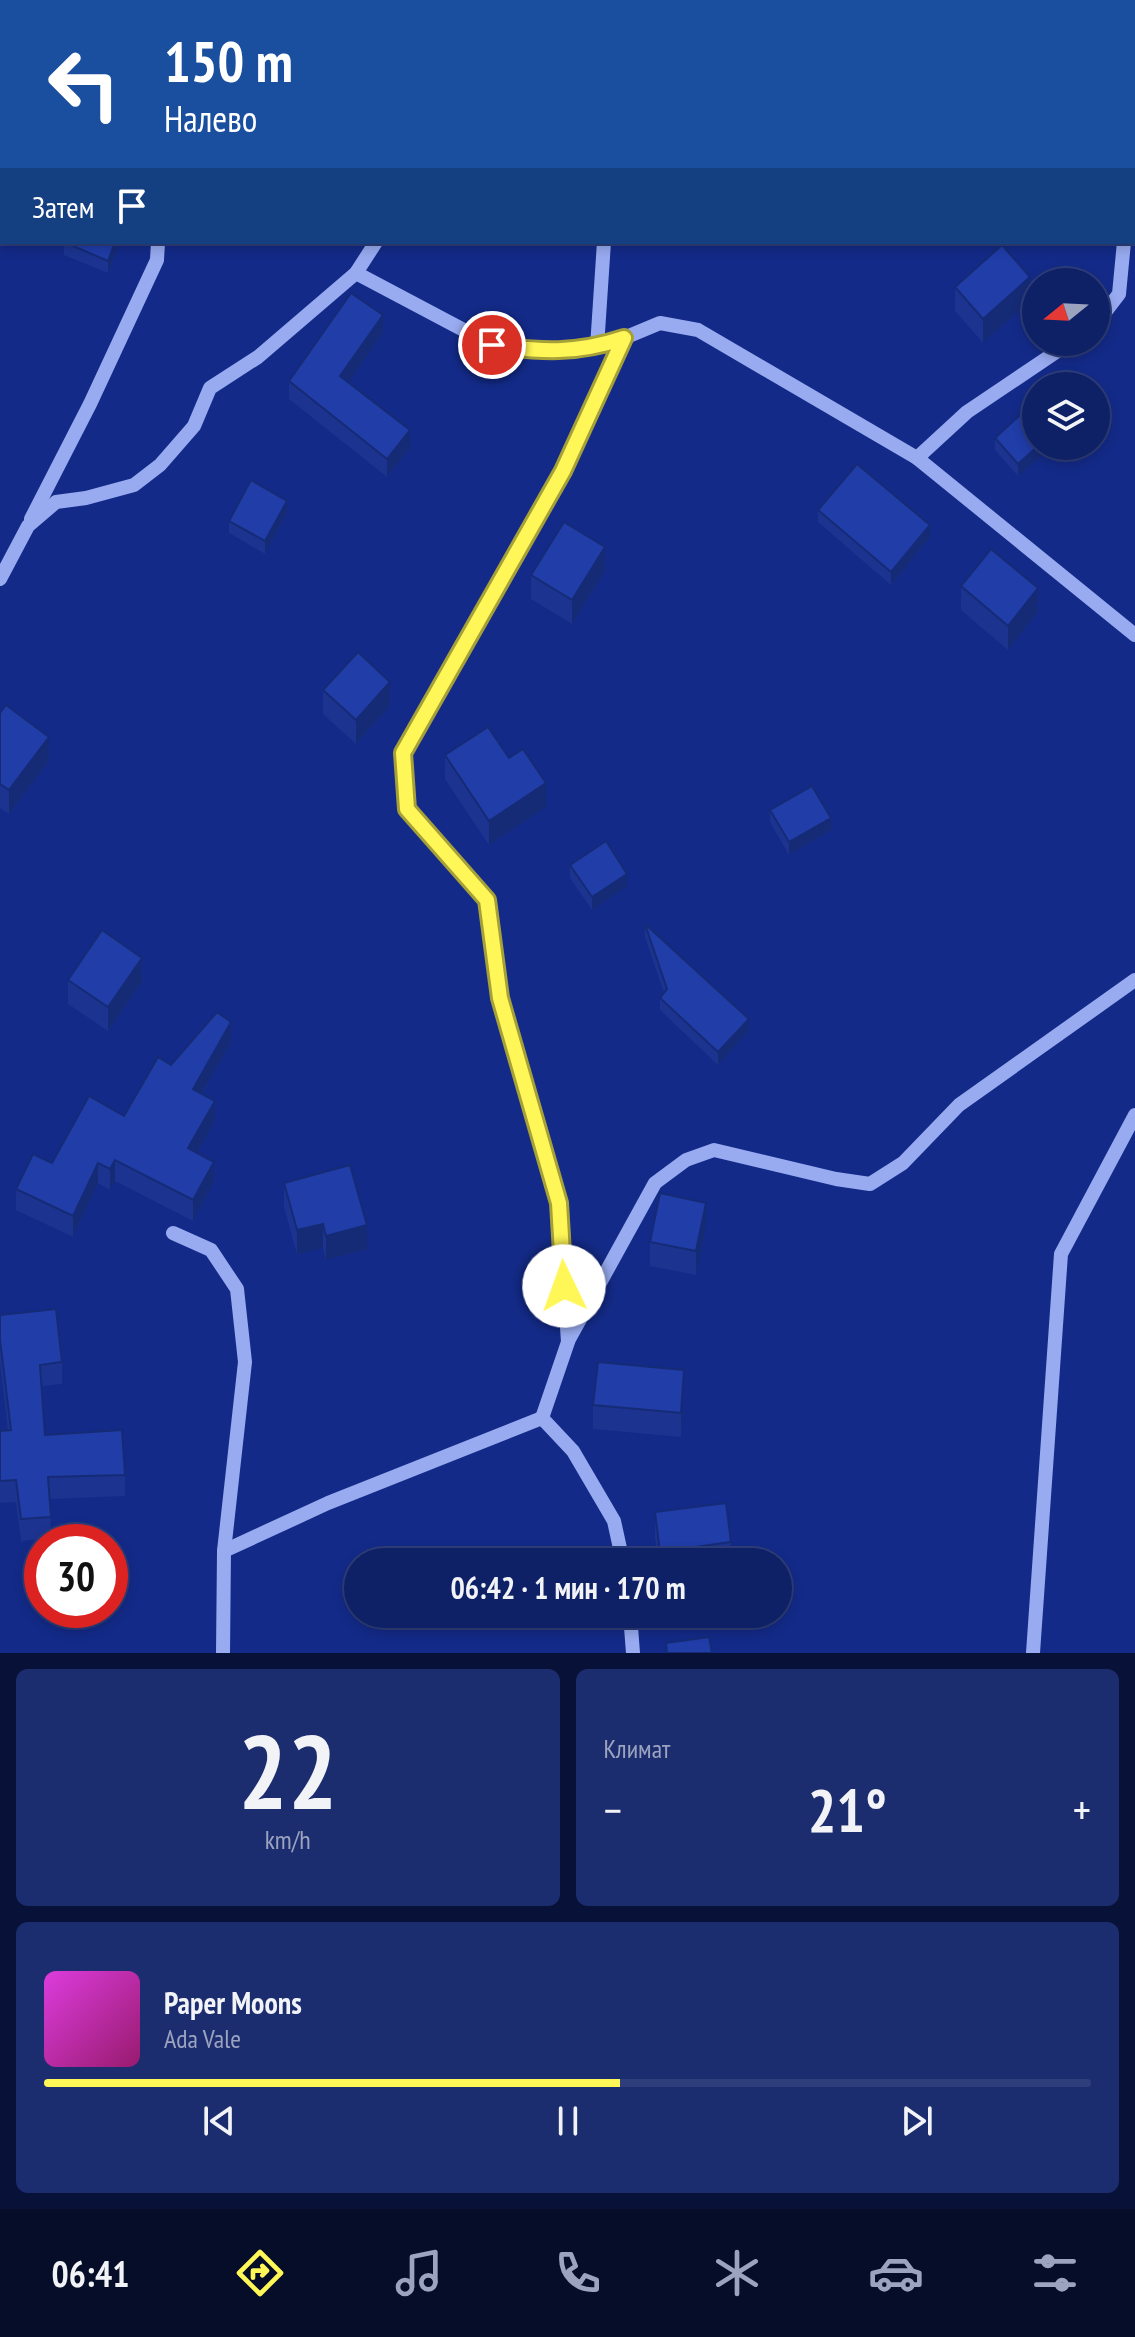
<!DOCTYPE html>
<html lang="ru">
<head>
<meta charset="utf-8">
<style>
  :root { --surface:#0e2066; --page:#1c2d6f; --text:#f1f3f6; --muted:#9ba3bf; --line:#2e3e7a; --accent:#fff657 }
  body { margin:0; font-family:"PT Sans Narrow",sans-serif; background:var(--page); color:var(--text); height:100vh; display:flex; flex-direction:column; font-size:30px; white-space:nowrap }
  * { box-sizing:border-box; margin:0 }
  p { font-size:26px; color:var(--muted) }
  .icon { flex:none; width:44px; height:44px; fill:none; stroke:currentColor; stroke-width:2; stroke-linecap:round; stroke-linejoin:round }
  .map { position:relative; height:1653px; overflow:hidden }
  .sheet { display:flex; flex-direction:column; gap:16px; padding:16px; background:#081238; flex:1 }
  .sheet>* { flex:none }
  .guide { position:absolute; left:0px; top:0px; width:1136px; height:244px; box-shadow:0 4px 12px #0003,0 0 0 2px var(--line); background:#1a4fa0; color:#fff; overflow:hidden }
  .needle { width:52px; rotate:252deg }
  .tools { position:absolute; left:1022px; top:268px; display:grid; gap:16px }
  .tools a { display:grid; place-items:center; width:88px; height:88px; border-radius:50%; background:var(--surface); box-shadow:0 4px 12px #0003,0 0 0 2px var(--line); font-size:40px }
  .speed { position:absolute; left:24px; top:1524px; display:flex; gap:16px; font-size:40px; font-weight:700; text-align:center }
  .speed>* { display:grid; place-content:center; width:104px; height:104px; border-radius:50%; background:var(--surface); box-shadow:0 4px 12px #0003,0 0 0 2px var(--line); line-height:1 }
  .speed .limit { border:12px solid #d22; background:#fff; color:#111 }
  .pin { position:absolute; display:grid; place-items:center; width:68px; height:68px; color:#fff; margin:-34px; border:4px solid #fff; border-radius:50%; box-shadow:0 2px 8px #0007 }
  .me { position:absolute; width:88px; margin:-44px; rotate:357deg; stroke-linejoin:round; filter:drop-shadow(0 0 6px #0008) }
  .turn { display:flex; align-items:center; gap:28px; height:168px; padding:0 32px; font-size:36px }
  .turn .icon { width:104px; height:104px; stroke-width:2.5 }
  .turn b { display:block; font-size:56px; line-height:68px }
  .then { display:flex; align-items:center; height:76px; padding:0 32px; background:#0003; gap:16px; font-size:30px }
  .big { font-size:60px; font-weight:700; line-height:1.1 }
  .sheet .card { flex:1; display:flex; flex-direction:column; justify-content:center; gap:12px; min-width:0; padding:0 28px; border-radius:12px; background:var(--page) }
  .sheet .dial { align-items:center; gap:0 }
  .dial b { font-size:104px; line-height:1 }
  .song { display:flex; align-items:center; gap:24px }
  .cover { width:96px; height:96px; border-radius:12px; background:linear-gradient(135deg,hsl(300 70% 55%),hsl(320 70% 35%)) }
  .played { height:8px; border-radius:4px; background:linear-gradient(90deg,var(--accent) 55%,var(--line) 55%) }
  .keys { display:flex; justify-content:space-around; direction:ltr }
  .heat { display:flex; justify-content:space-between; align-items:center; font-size:44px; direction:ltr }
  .sheet .tiles { flex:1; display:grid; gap:16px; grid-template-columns:1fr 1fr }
  .card:last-child { grid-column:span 2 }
  .trip { position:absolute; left:344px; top:1548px; width:448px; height:80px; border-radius:40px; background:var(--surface); box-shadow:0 4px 12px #0003,0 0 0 2px var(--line); font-weight:700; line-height:80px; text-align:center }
  .tab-bar { display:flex; height:128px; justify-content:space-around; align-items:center; background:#060d29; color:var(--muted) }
  .tab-bar .icon { width:56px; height:56px }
  .tab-bar .selected { color:var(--accent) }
  .tab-bar b { font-size:36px; color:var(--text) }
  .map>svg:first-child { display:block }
</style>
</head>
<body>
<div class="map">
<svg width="1135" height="1653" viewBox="0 0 1135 1653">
  <rect width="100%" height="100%" fill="#132a88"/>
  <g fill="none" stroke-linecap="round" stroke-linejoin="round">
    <!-- minor -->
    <g stroke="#98abf0" stroke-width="14">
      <polyline points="150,0 151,2"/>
      <polyline points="627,0 628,2"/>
      <polyline points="1055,0 1055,2"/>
      <polyline points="393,2 393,0"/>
      <polyline points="356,273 492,345 543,352 597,347 624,338"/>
      <polyline points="1096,324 1119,294 1124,242"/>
      <polyline points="597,347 604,242"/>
      <polyline points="917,458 967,412 1071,342"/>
      <polyline points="31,519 90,404 157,260 158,242"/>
      <polyline points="0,579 28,526 56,502 86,498 134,485 160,465 194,426 210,388 258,357 356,273 376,242"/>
      <polyline points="173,1233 211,1250 237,1289 245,1362 224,1551 223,1653"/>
      <polyline points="568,1341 655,1183 686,1160 714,1150 836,1179 870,1184 903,1163 959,1105 1135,980"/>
      <polyline points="224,1551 328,1503 542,1418"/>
      <polyline points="623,1562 614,1521 573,1451 542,1418 568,1342 559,1203 500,998 487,900 407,809 403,753 563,471 624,338 660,323 698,330 917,458 1135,635"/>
      <polyline points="630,1614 633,1653"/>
      <polyline points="1033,1653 1061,1254 1135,1115"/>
    </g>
  </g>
  <!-- wall -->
  <g fill="#1c3490">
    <rect x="235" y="0" width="127" height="2"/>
    <polygon points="64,242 120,242 108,273 64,255"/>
    <polygon points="955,287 1030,301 983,343 955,311"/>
    <polygon points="383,333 348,382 410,448 387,477 289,399 289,381"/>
    <polygon points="995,438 1036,446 1052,446 1018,476 995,450"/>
    <polygon points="818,510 930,537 891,585 818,522"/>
    <polygon points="287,513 265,554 229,533 229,521"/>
    <polygon points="605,571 572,624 531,599 531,575"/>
    <polygon points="961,586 1038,612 1008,650 961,610"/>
    <polygon points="323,690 390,706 356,744 323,714"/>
    <polygon points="0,713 49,761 9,814 0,808"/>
    <polygon points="445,755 509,758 546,807 489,845 445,779"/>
    <polygon points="770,810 831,830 789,855 770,822"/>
    <polygon points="570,865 627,886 592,910 570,878"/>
    <polygon points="645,924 749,1031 718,1065 660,1010 660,998 664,993 645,937"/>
    <polygon points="68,980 142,982 108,1031 68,1004"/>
    <polygon points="231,1043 202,1094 215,1121 197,1153 214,1182 193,1221 115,1181 110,1190 98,1183 73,1237 16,1210 16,1189 52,1163 124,1116"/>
    <polygon points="284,1183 367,1249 326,1260 323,1248 297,1254 284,1207"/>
    <polygon points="706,1227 696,1275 650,1266 650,1242"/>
    <polygon points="0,1315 62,1362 62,1384 42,1386 45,1435 125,1475 125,1496 50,1499 51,1538 21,1541 16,1502 0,1503 0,1431 8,1431 0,1362"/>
    <polygon points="684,1394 681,1437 593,1429 593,1405"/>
    <polygon points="655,1512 731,1542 731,1562 658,1562 655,1537"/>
  </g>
  <!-- shaded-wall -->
  <g fill="#162b76">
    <polygon points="115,242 120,242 108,273 108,261"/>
    <polygon points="1030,277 1030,301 983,343 983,319"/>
    <polygon points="383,315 383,333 340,394 340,376"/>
    <polygon points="410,430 410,448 387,477 387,459"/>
    <polygon points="1038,446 1052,446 1018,476 1018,464"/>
    <polygon points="287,501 287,513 265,554 265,541"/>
    <polygon points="930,525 930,537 891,585 891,572"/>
    <polygon points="605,547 605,571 572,624 572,600"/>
    <polygon points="1038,588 1038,612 1008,650 1008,626"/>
    <polygon points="390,682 390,706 356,744 356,720"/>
    <polygon points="49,737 49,761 9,814 9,790"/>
    <polygon points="546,783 546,807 489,845 489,821"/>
    <polygon points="831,818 831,830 789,855 789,842"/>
    <polygon points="627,874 627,886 592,910 592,897"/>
    <polygon points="142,958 142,982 108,1031 108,1007"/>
    <polygon points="749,1019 749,1031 718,1065 718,1052"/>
    <polygon points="231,1022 231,1043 193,1109 193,1089"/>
    <polygon points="215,1101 215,1121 188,1169 188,1148"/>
    <polygon points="115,1160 115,1181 110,1190 110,1169"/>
    <polygon points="214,1162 214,1182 193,1221 193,1200"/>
    <polygon points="98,1163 98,1183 73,1237 73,1216"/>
    <polygon points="706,1203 706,1227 696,1275 696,1251"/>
    <polygon points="323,1224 323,1248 297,1254 297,1230"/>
    <polygon points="367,1225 367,1249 326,1260 326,1236"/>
    <polygon points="684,1370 684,1394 681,1437 681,1413"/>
  </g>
  <!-- building -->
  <g fill="#203da8" stroke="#162b76" stroke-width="2">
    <rect x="315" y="0" width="47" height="2"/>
    <polygon points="427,0 465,0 466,2 428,2"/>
    <polygon points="64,242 115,242 108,261"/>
    <polygon points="1002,245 1030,277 983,319 955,287"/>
    <polygon points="351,293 383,315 340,376 410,430 387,459 289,381"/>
    <polygon points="1030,406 1036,412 1036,446 1038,446 1018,464 995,438"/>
    <polygon points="857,464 930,525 891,572 818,510"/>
    <polygon points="251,480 287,501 265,541 229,521"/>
    <polygon points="564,522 605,547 572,600 531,575"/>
    <polygon points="991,549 1038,588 1008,626 961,586"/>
    <polygon points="358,652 390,682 356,720 323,690"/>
    <polygon points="6,705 49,737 9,790 0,784 0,713"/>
    <polygon points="488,727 509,758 523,749 546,783 489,821 445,755"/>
    <polygon points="812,786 831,818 789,842 770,810"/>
    <polygon points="606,841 627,874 592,897 570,865"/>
    <polygon points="645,924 749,1019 718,1052 660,998 667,989"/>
    <polygon points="102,930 142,958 108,1007 68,980"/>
    <polygon points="217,1012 231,1022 193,1089 215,1101 188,1148 214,1162 193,1200 115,1160 110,1169 98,1163 73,1216 16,1189 33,1154 52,1163 89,1096 124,1116 158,1057 171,1065"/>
    <polygon points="350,1165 367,1225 326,1236 323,1224 297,1230 284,1183"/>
    <polygon points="660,1193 706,1203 696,1251 650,1242"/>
    <polygon points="56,1309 62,1362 40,1365 45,1435 122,1430 125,1475 48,1477 51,1517 21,1519 16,1480 0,1481 0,1431 11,1430 0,1340 0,1315"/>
    <polygon points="598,1362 684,1370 681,1413 593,1405"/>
    <polygon points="726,1503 731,1542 660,1552 655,1512"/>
    <polygon points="709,1637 712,1653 667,1653 666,1643"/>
  </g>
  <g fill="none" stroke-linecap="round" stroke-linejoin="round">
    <!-- route casing -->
    <g stroke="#a6a039" stroke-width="20">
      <path id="route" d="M 492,345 C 541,352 576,354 624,338 L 563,471 L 403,753 L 407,809 L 487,900 L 500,998 L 559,1203 L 564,1286"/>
    </g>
    <!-- route -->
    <use href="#route" stroke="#fff657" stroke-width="14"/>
  </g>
</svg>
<div class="tools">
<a><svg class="needle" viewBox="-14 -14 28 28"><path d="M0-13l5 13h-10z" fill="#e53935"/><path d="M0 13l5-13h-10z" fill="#9ba3bf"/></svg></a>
<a><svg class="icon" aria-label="layers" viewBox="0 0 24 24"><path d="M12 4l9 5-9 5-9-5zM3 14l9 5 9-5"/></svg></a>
</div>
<div class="speed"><div class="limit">30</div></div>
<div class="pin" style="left:492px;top:345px;background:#d93025"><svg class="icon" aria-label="arrive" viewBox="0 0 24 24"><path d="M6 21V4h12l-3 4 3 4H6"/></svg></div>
<svg class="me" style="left:564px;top:1286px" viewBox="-20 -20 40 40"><circle r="19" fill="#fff"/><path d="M0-13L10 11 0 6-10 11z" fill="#fff657"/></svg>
<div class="trip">06:42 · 1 мин · 170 m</div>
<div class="guide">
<div class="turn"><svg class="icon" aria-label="left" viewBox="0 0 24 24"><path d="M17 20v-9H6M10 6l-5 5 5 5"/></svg><div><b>150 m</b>Налево</div></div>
<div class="then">Затем<svg class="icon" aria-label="arrive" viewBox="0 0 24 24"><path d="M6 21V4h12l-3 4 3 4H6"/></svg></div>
</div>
</div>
<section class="sheet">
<div class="tiles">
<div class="card dial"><b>22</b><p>km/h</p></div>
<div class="card"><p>Климат</p>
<div class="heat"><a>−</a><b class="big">21°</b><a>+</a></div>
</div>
<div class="card">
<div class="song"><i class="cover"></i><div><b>Paper Moons</b><p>Ada Vale</p></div></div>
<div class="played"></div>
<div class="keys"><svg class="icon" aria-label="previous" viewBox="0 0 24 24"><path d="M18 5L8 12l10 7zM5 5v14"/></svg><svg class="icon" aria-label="pause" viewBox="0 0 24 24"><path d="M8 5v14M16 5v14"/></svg><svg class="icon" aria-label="next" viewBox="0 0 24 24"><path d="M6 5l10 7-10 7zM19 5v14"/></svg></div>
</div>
</div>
</section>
<nav class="tab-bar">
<b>06:41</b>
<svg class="icon selected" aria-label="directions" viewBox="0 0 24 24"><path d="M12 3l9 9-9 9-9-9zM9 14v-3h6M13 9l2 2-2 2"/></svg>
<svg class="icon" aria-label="music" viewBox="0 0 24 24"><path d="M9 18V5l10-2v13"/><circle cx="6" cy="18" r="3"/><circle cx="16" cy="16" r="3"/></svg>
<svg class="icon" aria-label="phone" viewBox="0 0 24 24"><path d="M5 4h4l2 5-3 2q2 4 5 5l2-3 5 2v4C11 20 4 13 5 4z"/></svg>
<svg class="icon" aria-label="climate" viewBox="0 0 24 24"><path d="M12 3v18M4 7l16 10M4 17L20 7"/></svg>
<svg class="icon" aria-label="car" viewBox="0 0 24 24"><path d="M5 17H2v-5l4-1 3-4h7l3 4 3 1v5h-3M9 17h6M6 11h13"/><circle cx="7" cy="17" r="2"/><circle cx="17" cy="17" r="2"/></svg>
<svg class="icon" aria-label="filters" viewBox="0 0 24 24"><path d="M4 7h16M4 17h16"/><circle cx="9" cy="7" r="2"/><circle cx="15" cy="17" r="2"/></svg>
</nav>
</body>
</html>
